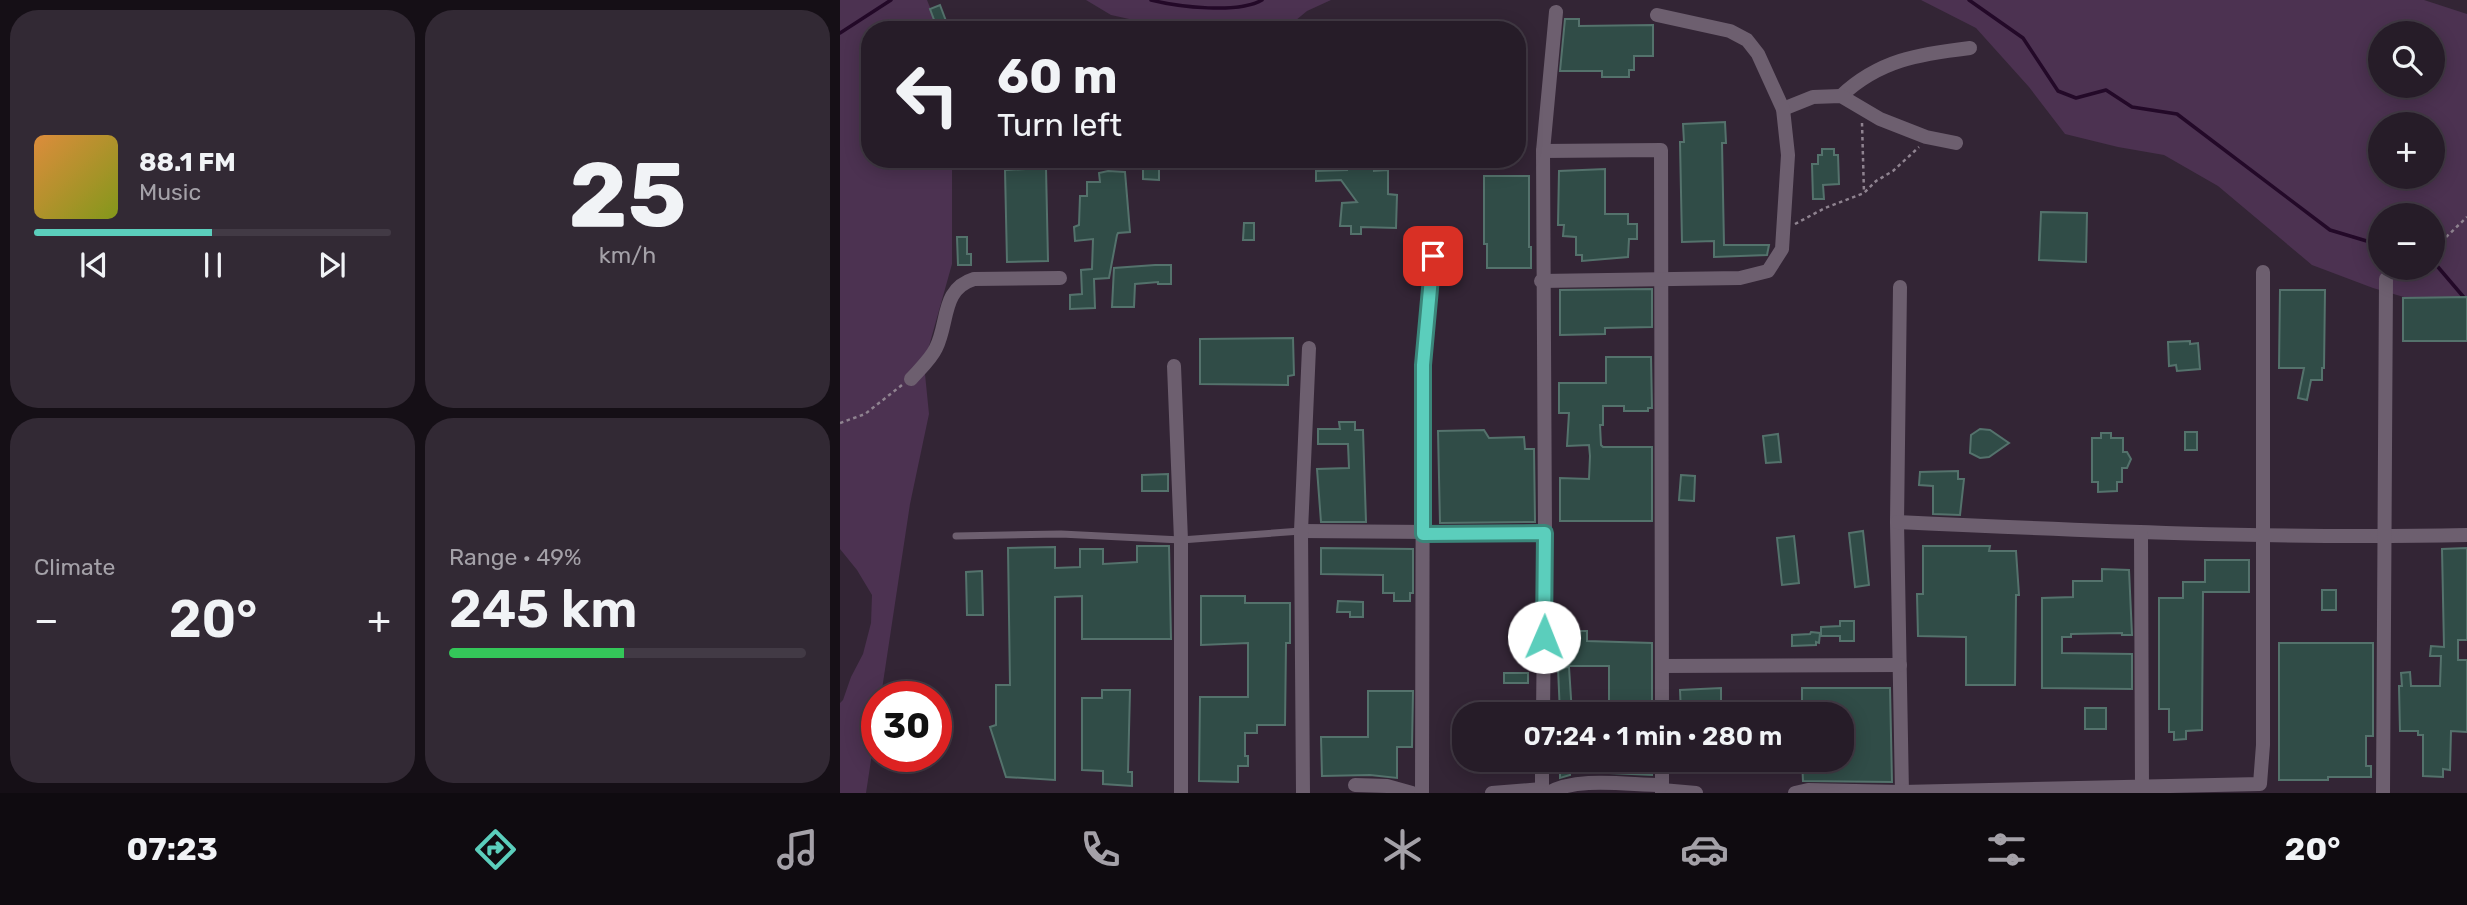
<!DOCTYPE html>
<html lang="en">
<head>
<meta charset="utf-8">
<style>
  :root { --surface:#261c28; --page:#322934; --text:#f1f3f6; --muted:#a4a1a8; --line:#423a45; --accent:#5bcebc }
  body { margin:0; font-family:Rubik,sans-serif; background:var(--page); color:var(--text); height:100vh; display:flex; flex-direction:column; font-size:26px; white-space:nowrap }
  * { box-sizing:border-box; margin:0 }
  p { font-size:23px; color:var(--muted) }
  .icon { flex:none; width:38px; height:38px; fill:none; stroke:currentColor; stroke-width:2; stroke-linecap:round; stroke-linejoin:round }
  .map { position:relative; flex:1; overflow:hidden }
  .details { display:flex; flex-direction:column; gap:10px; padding:10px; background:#150f16; width:840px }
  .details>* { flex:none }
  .guide { position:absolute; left:21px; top:21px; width:665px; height:147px; border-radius:28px; box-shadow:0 4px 18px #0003,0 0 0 2px var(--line); background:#261c28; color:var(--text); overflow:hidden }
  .fabs { position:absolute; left:1528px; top:21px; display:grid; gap:14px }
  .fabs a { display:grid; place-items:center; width:77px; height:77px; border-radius:50%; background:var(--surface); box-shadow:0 4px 18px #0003,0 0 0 2px var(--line); font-size:35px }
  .speed { position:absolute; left:21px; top:681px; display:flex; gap:14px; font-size:35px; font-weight:700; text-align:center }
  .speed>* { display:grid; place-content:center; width:91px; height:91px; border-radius:50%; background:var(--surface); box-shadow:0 4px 18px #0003,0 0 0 2px var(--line); line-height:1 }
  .speed .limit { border:10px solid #d22; background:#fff; color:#111 }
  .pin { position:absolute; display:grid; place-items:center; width:60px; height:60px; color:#fff; margin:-30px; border-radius:14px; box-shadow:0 4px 10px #0006 }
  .me { position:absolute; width:77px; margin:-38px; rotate:1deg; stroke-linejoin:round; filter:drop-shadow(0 0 5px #0008) }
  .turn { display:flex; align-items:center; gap:24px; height:147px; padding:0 21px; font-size:32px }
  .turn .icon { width:91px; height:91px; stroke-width:2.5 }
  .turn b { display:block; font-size:49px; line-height:60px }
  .big { font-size:52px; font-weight:600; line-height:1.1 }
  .details .card { flex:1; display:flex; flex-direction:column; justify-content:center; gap:10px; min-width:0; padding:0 24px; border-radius:28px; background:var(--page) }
  .details .dial { align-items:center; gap:0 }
  .dial b { font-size:91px; line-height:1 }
  .song { display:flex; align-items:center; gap:21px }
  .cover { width:84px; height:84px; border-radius:10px; background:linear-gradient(135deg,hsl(30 70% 55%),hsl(70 70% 35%)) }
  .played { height:7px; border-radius:4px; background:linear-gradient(90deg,var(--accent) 50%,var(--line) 50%) }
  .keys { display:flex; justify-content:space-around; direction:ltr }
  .heat { display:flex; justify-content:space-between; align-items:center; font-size:38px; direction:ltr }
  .charge { height:10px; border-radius:5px; background:linear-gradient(90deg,#34c759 49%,var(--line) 0) }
  .details .tiles { flex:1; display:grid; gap:10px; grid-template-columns:repeat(2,1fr) }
  .trip { position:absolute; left:612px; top:702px; width:402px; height:70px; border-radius:28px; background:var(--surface); box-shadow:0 4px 18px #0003,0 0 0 2px var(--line); font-weight:600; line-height:70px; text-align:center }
  .menu { display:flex; height:112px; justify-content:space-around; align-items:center; background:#0f0b10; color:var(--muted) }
  .menu .icon { width:49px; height:49px }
  .menu .current { color:var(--accent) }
  .menu b { font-size:32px; color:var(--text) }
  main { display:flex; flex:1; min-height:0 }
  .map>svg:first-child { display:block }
</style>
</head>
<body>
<main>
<section class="details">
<div class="tiles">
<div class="card">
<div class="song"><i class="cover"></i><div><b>88.1 FM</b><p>Music</p></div></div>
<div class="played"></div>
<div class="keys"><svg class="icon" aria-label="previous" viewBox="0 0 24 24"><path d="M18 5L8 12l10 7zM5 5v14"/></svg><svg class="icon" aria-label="pause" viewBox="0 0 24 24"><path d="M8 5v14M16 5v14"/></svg><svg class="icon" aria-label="next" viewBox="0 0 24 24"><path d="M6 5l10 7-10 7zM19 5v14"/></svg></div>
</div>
<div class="card dial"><b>25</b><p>km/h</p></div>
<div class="card"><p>Climate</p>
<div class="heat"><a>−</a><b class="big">20°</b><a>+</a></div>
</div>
<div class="card"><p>Range · 49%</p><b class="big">245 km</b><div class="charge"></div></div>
</div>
</section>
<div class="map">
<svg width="1627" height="793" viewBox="0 0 1627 793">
  <rect width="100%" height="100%" fill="#332535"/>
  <!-- green -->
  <g fill="#4c3251" fill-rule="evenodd">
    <polygon points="0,0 87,0 99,30 30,30 30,159 112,159 112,264 84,364 89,414 70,504 41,696 37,696 37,721 26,793 0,793 0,703 3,700 11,677 23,654 31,623 32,595 17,570 0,549"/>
    <polygon points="246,0 491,0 467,11 444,30 339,30 271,15"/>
    <path d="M 1081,0 L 1584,0 L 1627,14 L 1627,321 L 1581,302 L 1533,288 L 1472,265 L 1378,186 L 1324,155 L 1278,147 L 1225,134 L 1189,87 L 1136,28 ZM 1540,33 L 1592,33 L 1592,86 L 1540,86 ZM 1540,124 L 1592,124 L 1592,177 L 1540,177 ZM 1540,215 L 1592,215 L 1592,268 L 1540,268 Z"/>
  </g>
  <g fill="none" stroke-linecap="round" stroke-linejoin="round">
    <!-- stream -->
    <g stroke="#230928" stroke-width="3.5">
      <path d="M 311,0 C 339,7 398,14 422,0"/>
      <polyline points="1129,0 1183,38 1218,91 1236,98 1266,90 1292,107 1337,114 1490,230 1540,245"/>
      <polyline points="0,33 51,0"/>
      <polyline points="1592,260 1627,301"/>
    </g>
  </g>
  <!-- building -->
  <g fill="#304c47" stroke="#54726c" stroke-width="2">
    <polygon points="100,5 106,21 96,25 90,9"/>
    <polygon points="725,19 739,19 739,26 813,25 813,56 794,56 794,70 789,70 789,77 762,77 762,71 720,71"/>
    <polygon points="885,122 886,143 882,143 884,245 929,245 927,255 874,257 874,241 842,242 840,142 844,142 843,124"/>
    <polygon points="982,149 994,149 994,155 998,155 999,184 983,185 984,199 973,199 972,164 978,164 978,155 982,155"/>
    <polygon points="507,159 534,159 534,171 548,170 548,194 557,195 556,228 521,227 521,234 511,234 511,226 500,226 502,203 517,202 501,180 476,181 476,171 507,170"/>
    <polygon points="206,168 208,261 167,262 165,170"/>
    <polygon points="303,169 319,169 319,180 303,179"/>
    <polygon points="765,169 765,214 788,214 788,224 797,224 797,239 789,239 788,257 742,261 742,255 736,255 736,237 723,236 724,225 718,225 719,171"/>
    <polygon points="268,171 285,172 290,232 278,233 277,235 269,278 254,279 255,308 230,309 230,295 242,294 241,270 252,269 253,239 235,241 234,227 239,225 240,196 247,196 247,182 260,182 259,173"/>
    <polygon points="644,176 689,176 689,247 691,247 691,268 647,268 647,244 644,244"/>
    <polygon points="1201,212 1247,213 1246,262 1199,260"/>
    <polygon points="404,223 414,223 414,240 403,240"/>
    <polygon points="117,237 127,237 127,254 131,254 131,265 118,265"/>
    <polygon points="315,265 331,265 331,284 318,284 318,282 295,284 294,307 272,307 274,268"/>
    <polygon points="812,289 812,327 765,328 765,334 720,335 720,290"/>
    <polygon points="1440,290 1485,290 1484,368 1482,368 1482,380 1471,380 1467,400 1458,398 1464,368 1439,368"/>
    <polygon points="1627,297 1627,341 1563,341 1563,298"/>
    <polygon points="453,338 454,375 448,376 448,385 360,384 360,339"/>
    <polygon points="1350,341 1350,344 1358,343 1360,369 1337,371 1336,365 1329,366 1328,342"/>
    <polygon points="766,357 811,357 812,408 808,408 808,411 784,411 784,406 763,406 763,425 760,425 761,445 763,447 812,447 812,521 720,521 720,478 749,479 750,456 749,445 727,446 729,413 719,413 719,383 766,383"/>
    <polygon points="499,422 515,422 515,430 523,430 526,522 481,522 477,469 509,468 508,444 478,444 478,429 500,429"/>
    <polygon points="1140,429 1150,430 1169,443 1149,457 1140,458 1130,453 1131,435"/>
    <polygon points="644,430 649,438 684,437 685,449 694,449 695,522 600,523 598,431"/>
    <rect x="1345" y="432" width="12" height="18"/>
    <polygon points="1261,433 1271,433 1271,438 1283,438 1283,452 1287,452 1291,459 1287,468 1282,468 1282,482 1277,482 1277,491 1258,492 1258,482 1252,482 1252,438 1261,438"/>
    <polygon points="938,434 941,462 926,463 923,436"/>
    <polygon points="1118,471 1118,479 1124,479 1120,515 1093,514 1093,486 1079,485 1080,472"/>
    <polygon points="328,474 328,491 302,491 302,475"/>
    <polygon points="841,475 855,476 854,501 839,500"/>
    <polygon points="1023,531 1029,585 1015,587 1009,533"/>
    <polygon points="954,536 959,583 942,585 937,538"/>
    <polygon points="297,546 329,546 331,639 242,639 242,596 215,597 215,780 166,777 150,727 156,725 156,685 170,685 168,548 215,547 215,568 240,567 240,549 263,549 263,564 297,562"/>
    <polygon points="1083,546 1150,546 1149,551 1176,551 1179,595 1176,595 1175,685 1126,685 1126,637 1078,636 1077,594 1083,594"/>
    <polygon points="481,548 573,549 573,593 570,593 570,601 554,601 554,593 543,593 543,575 481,574"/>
    <polygon points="1627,548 1627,640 1618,640 1618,660 1627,660 1627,732 1611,731 1610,770 1603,769 1603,777 1583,776 1583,735 1578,735 1578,731 1560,731 1559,686 1562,686 1561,673 1570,672 1571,686 1600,686 1601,656 1590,656 1591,646 1604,647 1602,549"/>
    <polygon points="1365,560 1409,560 1409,592 1363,592 1362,729 1362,730 1346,731 1346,739 1334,740 1334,732 1329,732 1329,709 1319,709 1319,598 1343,598 1343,582 1365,582"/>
    <polygon points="1262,569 1289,570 1292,635 1282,635 1282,633 1231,634 1231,637 1222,637 1222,653 1292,654 1292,689 1202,688 1202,598 1233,597 1233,581 1262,581"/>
    <polygon points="142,571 143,615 127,615 126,572"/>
    <rect x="1482" y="590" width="14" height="20"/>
    <polygon points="361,596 405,596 405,603 450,603 450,643 446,643 445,725 417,725 417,733 405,733 405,756 408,756 408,766 398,766 398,782 359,781 360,697 408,697 408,643 361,645"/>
    <polygon points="498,601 523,602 523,617 510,617 510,612 497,612"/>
    <polygon points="1000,621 1014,621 1014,641 1000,641 1000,636 981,636 981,627 1000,626"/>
    <polygon points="729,631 747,631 747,641 812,643 812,714 769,714 769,666 720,666 720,642 729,641"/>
    <polygon points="971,632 980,633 979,643 976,642 976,645 952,646 952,635 970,634"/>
    <polygon points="1439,643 1533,643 1533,736 1526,736 1526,766 1531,766 1531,777 1488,777 1488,780 1439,780"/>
    <polygon points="729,667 732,714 720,714 718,668"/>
    <rect x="664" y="673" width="24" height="10"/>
    <polygon points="881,688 881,714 841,714 840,690"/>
    <polygon points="962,688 1050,688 1052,782 963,781 962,760 1003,760 1003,714 962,714"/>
    <polygon points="262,690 290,690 288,772 292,772 292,786 263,784 263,771 242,770 242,698 262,698"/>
    <polygon points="528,691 573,691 572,747 557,747 557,778 530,775 482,776 481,737 528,737"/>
    <rect x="1245" y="708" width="21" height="21"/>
    <polygon points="720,760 730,760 730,775 720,778"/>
    <polygon points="770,760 812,760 812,775 770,773"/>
  </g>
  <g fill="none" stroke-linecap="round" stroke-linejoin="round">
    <!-- path -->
    <g stroke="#8f8390" stroke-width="2.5" stroke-dasharray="3.5 3.5" stroke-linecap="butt">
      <polyline points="1022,123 1024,193"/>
      <polyline points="955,224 985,208 1024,193 1036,181 1053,171 1079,147"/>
      <polyline points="1601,242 1627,217"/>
      <polyline points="0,423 25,414 62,385"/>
    </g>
    <!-- lane -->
    <polyline stroke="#6d5f6f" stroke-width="7" points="116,536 221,534 341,540 461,531"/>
    <!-- street -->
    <g stroke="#6d5f6f" stroke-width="14">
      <path d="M 1001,96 C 1039,60 1079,54 1130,48"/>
      <polyline points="943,109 973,97 1001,96 1040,119 1086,137 1116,143"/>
      <polyline points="703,151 821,150 822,714"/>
      <polyline points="701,281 900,278 928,271 942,249 948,155 943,109 918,54 907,40 890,31 817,15"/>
      <polyline points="1060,287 1057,522 1062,793"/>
      <polyline points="334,366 341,540 341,793"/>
      <path d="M 71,379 C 79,370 91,359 96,348 C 109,322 101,289 134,279 L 220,278"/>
      <path d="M 1057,522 C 1247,531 1437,539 1627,535"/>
      <polyline points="461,531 705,533"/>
      <polyline points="1301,534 1302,791"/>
      <polyline points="822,666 1060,665"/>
      <polyline points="703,714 705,533 703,151 716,12"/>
      <polyline points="822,760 822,793"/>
      <polyline points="515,785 547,786 572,793"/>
      <polyline points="822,790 856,793"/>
      <polyline points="463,793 461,531 469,348"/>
      <polyline points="582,793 583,365 593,256"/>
      <polyline points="652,793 702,789"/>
      <polyline points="702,793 702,760"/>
      <path d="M 708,793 C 738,776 788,785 822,785"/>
      <polyline points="955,793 968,790 1062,792 1420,784 1423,745 1423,272"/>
      <polyline points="1543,793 1546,279"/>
    </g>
  </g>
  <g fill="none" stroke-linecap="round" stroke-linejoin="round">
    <!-- route casing -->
    <g stroke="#3b867a" stroke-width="18">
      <polyline id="route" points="593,256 583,365 583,534 705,533 704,637"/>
    </g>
    <!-- route -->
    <use href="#route" stroke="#5bcebc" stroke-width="12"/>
  </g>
</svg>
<div class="fabs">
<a><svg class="icon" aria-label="search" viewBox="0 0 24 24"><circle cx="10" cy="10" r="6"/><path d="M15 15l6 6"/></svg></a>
<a>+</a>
<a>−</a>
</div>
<div class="speed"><div class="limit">30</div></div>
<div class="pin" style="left:593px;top:256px;background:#d93025"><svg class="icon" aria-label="arrive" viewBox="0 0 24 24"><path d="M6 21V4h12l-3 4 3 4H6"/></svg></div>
<svg class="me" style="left:704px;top:637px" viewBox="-20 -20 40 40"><circle r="19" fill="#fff"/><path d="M0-13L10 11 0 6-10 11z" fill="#5bcebc"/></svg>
<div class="trip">07:24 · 1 min · 280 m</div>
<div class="guide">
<div class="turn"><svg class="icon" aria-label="left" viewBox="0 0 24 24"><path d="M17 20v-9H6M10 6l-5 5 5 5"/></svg><div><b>60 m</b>Turn left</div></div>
</div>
</div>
</main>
<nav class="menu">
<b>07:23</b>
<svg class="icon current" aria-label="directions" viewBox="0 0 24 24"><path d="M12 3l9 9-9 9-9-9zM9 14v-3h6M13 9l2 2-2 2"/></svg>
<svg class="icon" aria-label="music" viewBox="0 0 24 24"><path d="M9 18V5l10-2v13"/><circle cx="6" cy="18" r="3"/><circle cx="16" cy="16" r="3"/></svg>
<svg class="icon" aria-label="phone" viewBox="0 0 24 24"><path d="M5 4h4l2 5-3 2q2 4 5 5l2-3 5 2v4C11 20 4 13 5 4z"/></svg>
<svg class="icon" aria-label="climate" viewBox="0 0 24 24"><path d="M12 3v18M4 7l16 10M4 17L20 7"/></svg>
<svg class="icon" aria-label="car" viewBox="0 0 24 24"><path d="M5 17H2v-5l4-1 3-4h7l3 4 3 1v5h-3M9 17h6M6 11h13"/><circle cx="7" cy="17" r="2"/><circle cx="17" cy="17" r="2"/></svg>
<svg class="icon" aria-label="filters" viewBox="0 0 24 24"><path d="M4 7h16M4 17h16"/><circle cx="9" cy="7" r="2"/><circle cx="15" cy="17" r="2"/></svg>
<b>20°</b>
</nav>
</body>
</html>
